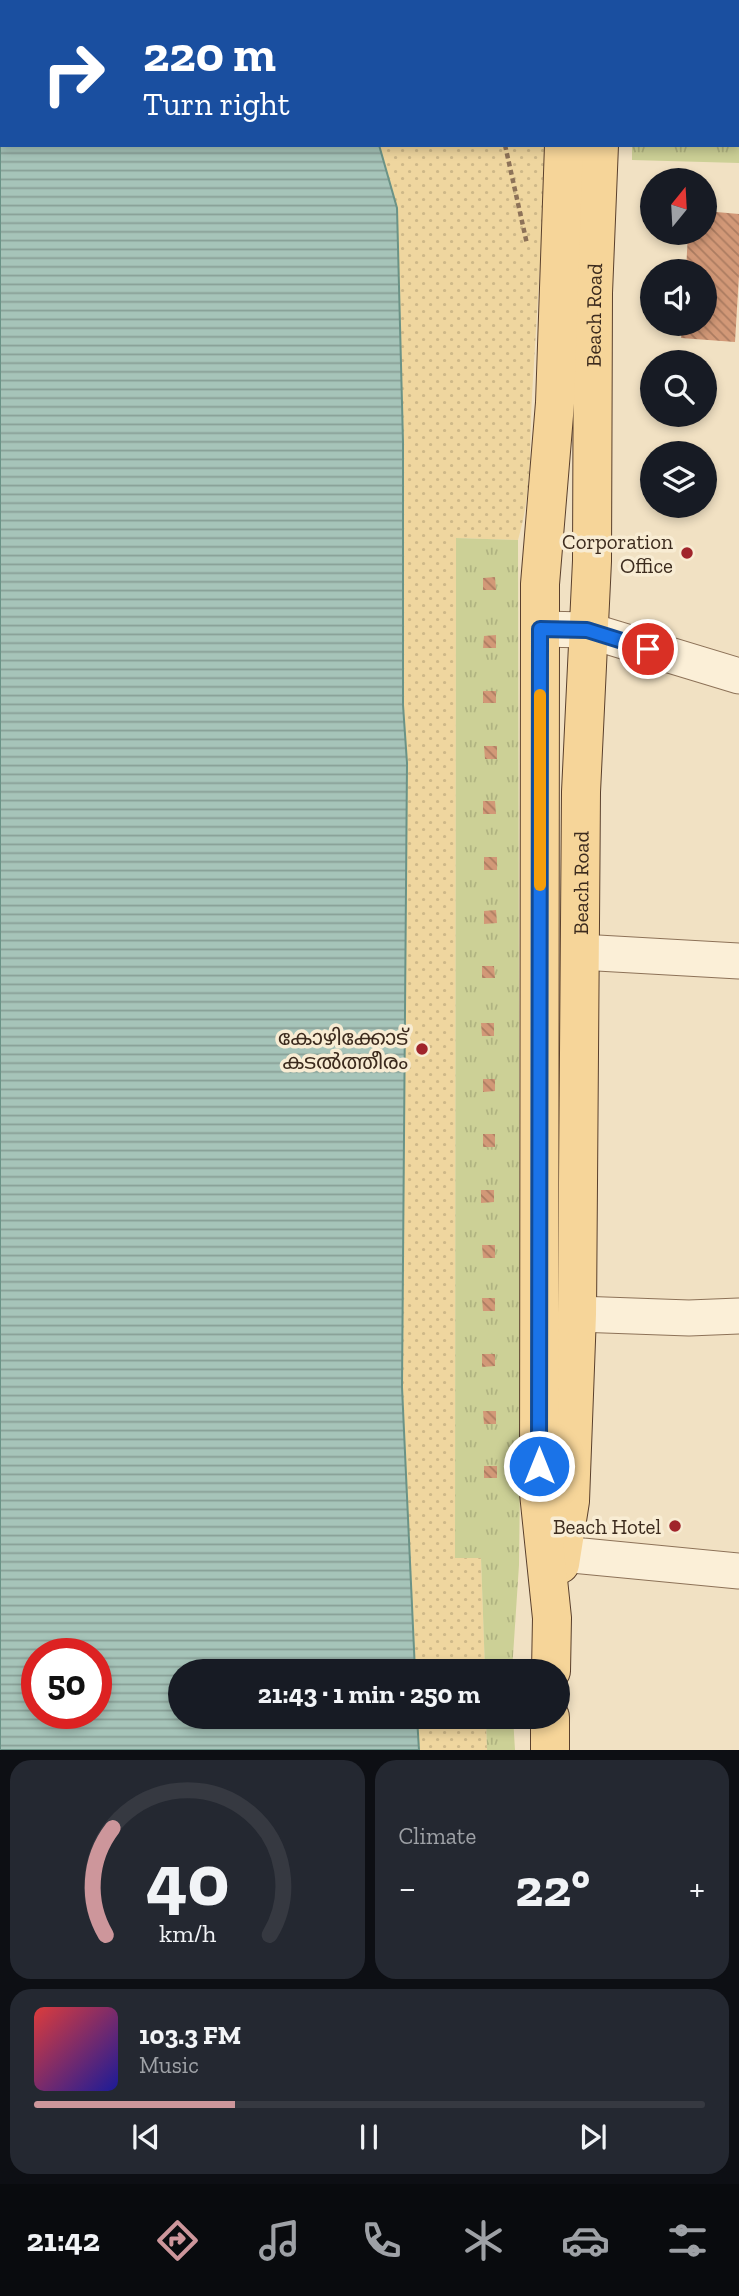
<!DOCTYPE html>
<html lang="en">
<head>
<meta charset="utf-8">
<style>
  :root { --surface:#171b24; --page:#242831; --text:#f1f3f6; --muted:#9ea1a6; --line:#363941; --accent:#cd969b }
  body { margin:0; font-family:"Zilla Slab","Noto Sans Malayalam",serif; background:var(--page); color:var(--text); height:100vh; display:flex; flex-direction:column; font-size:26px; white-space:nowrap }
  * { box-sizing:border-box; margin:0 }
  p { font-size:23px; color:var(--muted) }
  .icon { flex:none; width:38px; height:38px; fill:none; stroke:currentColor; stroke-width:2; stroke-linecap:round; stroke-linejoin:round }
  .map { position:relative; height:1750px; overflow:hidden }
  .sheet { display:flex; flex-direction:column; gap:10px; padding:10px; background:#0d0f14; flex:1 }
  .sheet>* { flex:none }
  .banner { position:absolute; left:0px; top:0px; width:740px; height:147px; box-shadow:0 4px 10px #0003; background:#1a4fa0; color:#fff; overflow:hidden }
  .needle { width:46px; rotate:18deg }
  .buttons { position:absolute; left:640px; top:168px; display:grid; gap:14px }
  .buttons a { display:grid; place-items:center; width:77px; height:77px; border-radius:50%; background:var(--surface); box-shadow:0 4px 10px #0003; font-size:35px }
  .speed { position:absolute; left:21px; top:1638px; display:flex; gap:14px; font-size:35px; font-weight:700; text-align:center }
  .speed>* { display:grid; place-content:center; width:91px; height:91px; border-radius:50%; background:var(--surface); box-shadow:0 4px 10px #0003; line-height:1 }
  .speed .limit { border:10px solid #d22; background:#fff; color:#111 }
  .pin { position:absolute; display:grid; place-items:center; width:60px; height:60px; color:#fff; margin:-30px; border:4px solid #fff; border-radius:50%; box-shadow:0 2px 7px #0007 }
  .me { position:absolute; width:77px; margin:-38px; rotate:0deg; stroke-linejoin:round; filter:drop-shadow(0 0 5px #0008) }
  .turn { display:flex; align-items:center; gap:24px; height:147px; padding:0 28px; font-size:32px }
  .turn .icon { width:91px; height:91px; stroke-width:2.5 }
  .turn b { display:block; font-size:49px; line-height:60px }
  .big { font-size:52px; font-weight:800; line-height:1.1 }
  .sheet .tile { flex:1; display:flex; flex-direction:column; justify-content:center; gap:10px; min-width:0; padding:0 24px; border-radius:21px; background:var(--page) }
  .sheet .dial { align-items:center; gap:0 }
  .dial svg { height:182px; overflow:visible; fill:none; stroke:var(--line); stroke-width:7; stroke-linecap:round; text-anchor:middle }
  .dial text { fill:var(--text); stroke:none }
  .song { display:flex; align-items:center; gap:21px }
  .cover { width:84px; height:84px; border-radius:10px; background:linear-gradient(135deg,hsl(0 70% 55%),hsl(240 70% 35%)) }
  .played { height:7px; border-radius:4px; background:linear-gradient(90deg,var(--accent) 30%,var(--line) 30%) }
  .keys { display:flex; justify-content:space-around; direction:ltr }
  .heat { display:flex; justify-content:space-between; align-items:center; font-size:38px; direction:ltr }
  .sheet .tiles { flex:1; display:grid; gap:10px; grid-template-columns:1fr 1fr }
  .tile:last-child { grid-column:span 2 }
  .trip { position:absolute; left:168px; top:1659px; width:402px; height:70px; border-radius:35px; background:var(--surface); box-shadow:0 4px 10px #0003; font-weight:800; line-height:70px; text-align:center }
  .dock { display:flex; height:112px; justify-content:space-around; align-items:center; background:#090b0e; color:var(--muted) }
  .dock .icon { width:49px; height:49px }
  .dock .on { color:var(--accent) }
  .dock b { font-size:32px; color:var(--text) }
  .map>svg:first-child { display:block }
</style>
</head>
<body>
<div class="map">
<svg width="739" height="1750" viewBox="0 0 739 1750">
  <defs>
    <pattern id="sand-dots" width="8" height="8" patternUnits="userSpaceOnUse" patternTransform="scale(1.75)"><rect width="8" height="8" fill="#efd69f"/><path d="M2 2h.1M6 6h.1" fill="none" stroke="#ceb888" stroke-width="1.8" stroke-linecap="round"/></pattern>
    <pattern id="park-tufts" width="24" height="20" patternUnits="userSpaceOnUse" patternTransform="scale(1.75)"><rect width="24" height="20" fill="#ccd096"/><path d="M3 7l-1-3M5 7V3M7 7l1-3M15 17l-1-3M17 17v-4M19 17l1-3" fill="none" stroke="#b0b381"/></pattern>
    <pattern id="water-rules" width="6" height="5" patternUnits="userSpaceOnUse" patternTransform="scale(1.75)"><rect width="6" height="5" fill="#a6c4b9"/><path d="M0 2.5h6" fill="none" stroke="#889f96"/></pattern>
    <pattern id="building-back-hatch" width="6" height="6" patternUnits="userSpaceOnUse" patternTransform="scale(1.75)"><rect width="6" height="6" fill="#d29877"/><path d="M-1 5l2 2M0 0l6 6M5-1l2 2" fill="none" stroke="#ac7c61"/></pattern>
  </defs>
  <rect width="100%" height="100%" fill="#f1e1c3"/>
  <!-- sand -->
  <g fill="url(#sand-dots)">
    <path d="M 379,145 L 548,145 C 542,229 537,313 532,396 C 529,449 533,487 518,540 L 456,538 L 455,1557 L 481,1557 L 485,1671 L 392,1671 L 397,208 Z"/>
    <polygon points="396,1717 486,1717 487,1750 398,1750"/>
  </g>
  <!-- park -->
  <g fill="url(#park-tufts)">
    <polygon points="639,0 739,0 739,163 632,160 632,145 738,145 738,2 639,2"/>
    <polygon points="456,538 518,540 520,1485 519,1565 512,1671 485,1671 481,1558 455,1558"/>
    <polygon points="486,1717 513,1717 515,1750 487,1750"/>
  </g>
  <!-- water -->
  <path fill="url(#water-rules)" stroke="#6b9387" stroke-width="2" fill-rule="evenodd" d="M 0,0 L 352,0 L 352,2 L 2,2 L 2,145 L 379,145 L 397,208 L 403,442 L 403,705 L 407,763 L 402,1387 L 415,1671 L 180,1671 L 180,1717 L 417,1717 L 419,1750 L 0,1750 ZM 37,1654 L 96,1654 L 96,1713 L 37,1713 Z"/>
  <!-- building -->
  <g fill="url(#building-back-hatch)">
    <polygon points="705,211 739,214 739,275 735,342 681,338 682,324 705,324 705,271 686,271 688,233 705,233"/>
    <polygon points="495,577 496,590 483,590 483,578"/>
    <polygon points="496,635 496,648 483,648 484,636"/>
    <rect x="483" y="691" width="13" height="12"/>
    <polygon points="484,746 497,746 497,759 485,759"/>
    <polygon points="483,801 495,801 496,814 483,814"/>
    <rect x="484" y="857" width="13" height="13"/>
    <polygon points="496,910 497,923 484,924 484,911"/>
    <polygon points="482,966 494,966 495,978 482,978"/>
    <polygon points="481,1023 494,1023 494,1036 482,1036"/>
    <polygon points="483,1079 495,1079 495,1091 483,1092"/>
    <rect x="483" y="1134" width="12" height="13"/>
    <polygon points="481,1190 494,1190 494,1202 481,1203"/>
    <polygon points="482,1245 495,1245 495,1258 483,1258"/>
    <polygon points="482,1298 495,1298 495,1311 483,1311"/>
    <polygon points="482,1354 495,1354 495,1366 482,1367"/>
    <polygon points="483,1411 496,1411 496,1424 484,1424"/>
    <rect x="484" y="1466" width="13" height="12"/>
  </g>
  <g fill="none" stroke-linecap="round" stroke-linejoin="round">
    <!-- minor casing -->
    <g stroke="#8d7258" stroke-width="37">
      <g id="minor">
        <polyline points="540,629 587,630 739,676"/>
        <polyline points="580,952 739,961"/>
        <polyline points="577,1314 689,1318 739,1316"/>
        <polyline points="562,1554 739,1571"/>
      </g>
    </g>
    <!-- major casing -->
    <g stroke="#5a402d" stroke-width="40">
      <g id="major">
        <polyline points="570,2 570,0"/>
        <polyline points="606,2 606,0"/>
        <path id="s1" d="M 560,1564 L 570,1501 L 577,1314 L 581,792 L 592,561 L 593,293 L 599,145"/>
        <polyline points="551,1671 552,1618 539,1493 540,629 540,584 555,403 564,145"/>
        <polyline points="550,1750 550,1717"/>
      </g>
    </g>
    <!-- path -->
    <g stroke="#8d7258" stroke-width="4.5" stroke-dasharray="5 3.5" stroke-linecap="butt">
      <polyline points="473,0 473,2"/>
      <polyline points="505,145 527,244"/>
    </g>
    <!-- minor -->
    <use href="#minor" stroke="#fbefd7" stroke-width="35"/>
    <!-- major -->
    <use href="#major" stroke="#f6d599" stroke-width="38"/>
  </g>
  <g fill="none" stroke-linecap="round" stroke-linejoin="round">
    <!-- route casing -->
    <g stroke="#114b97" stroke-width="18">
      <polyline id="route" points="539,1466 540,629 587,630 648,649"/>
    </g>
    <!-- route -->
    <use href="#route" stroke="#1a73e8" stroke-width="12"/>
    <!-- slow -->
    <polyline stroke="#f59e0b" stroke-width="12" points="540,695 540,885"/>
  </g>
  <!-- markers -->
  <g fill="#a0242b" stroke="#f8ecd3" stroke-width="2.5">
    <circle cx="687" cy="553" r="7"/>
    <circle cx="422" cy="1049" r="7"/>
    <circle cx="675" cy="1526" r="7"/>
  </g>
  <g text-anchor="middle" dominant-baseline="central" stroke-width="7" stroke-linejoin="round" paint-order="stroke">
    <!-- street labels -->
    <g font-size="21" fill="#3c2b1e" stroke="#f8ecd3">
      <text stroke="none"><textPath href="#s1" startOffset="1250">Beach Road</textPath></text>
      <text stroke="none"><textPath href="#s1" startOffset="682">Beach Road</textPath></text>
    </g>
    <!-- poi labels -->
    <g font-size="21" fill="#3c2b1e" stroke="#f8ecd3" text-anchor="end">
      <text x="673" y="541">Corporation<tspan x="673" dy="24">Office</tspan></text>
      <text x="408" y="1037">കോഴിക്കോട്<tspan x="408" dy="24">കടൽത്തീരം</tspan></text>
      <text x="661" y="1526">Beach Hotel</text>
    </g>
  </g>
</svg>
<div class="buttons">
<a><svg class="needle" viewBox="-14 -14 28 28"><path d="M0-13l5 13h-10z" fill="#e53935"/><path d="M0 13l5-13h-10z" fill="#9ea1a6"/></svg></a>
<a><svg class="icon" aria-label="sound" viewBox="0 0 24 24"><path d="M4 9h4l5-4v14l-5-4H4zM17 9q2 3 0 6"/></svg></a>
<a><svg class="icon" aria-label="search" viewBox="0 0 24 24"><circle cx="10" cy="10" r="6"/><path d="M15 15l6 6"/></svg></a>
<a><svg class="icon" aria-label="layers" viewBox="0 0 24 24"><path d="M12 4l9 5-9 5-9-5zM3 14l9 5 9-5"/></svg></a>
</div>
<div class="speed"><div class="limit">50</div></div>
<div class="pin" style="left:648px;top:649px;background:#d93025"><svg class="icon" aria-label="arrive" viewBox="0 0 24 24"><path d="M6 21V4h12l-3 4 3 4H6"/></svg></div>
<svg class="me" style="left:539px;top:1466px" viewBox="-20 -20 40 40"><circle r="17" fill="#1a73e8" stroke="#fff" stroke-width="3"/><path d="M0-11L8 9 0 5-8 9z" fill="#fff"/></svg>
<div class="trip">21:43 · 1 min · 250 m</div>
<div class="banner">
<div class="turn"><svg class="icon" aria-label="right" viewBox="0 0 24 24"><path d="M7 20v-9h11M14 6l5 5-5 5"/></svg><div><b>220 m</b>Turn right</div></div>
</div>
</div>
<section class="sheet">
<div class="tiles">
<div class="tile dial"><svg viewBox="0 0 100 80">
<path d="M14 69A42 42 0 1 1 86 69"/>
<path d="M14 69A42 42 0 0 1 17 22" stroke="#cd969b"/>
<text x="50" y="56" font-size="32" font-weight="700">40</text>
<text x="50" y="72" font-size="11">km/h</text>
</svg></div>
<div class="tile"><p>Climate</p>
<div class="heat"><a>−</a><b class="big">22°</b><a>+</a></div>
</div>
<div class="tile">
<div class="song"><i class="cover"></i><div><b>103.3 FM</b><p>Music</p></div></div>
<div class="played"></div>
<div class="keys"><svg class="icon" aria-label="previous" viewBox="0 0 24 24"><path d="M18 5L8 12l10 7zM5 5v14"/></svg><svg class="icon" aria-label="pause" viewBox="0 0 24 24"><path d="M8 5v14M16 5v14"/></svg><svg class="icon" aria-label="next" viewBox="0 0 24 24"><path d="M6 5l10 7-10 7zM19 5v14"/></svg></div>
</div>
</div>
</section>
<nav class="dock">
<b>21:42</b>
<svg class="icon on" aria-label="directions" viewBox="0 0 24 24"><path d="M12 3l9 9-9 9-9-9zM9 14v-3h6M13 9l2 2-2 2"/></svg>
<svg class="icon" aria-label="music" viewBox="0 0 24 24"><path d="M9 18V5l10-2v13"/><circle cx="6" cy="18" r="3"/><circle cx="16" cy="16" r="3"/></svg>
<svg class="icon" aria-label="phone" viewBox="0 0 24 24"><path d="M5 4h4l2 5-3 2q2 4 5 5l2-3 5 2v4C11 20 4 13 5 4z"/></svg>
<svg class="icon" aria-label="climate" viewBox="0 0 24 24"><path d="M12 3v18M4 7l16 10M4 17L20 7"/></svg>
<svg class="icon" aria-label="car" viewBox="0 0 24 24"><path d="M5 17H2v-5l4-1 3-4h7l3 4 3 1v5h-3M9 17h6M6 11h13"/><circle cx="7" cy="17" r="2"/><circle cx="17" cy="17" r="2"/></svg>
<svg class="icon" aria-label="filters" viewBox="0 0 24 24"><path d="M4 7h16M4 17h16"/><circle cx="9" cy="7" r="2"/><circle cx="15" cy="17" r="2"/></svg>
</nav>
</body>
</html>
